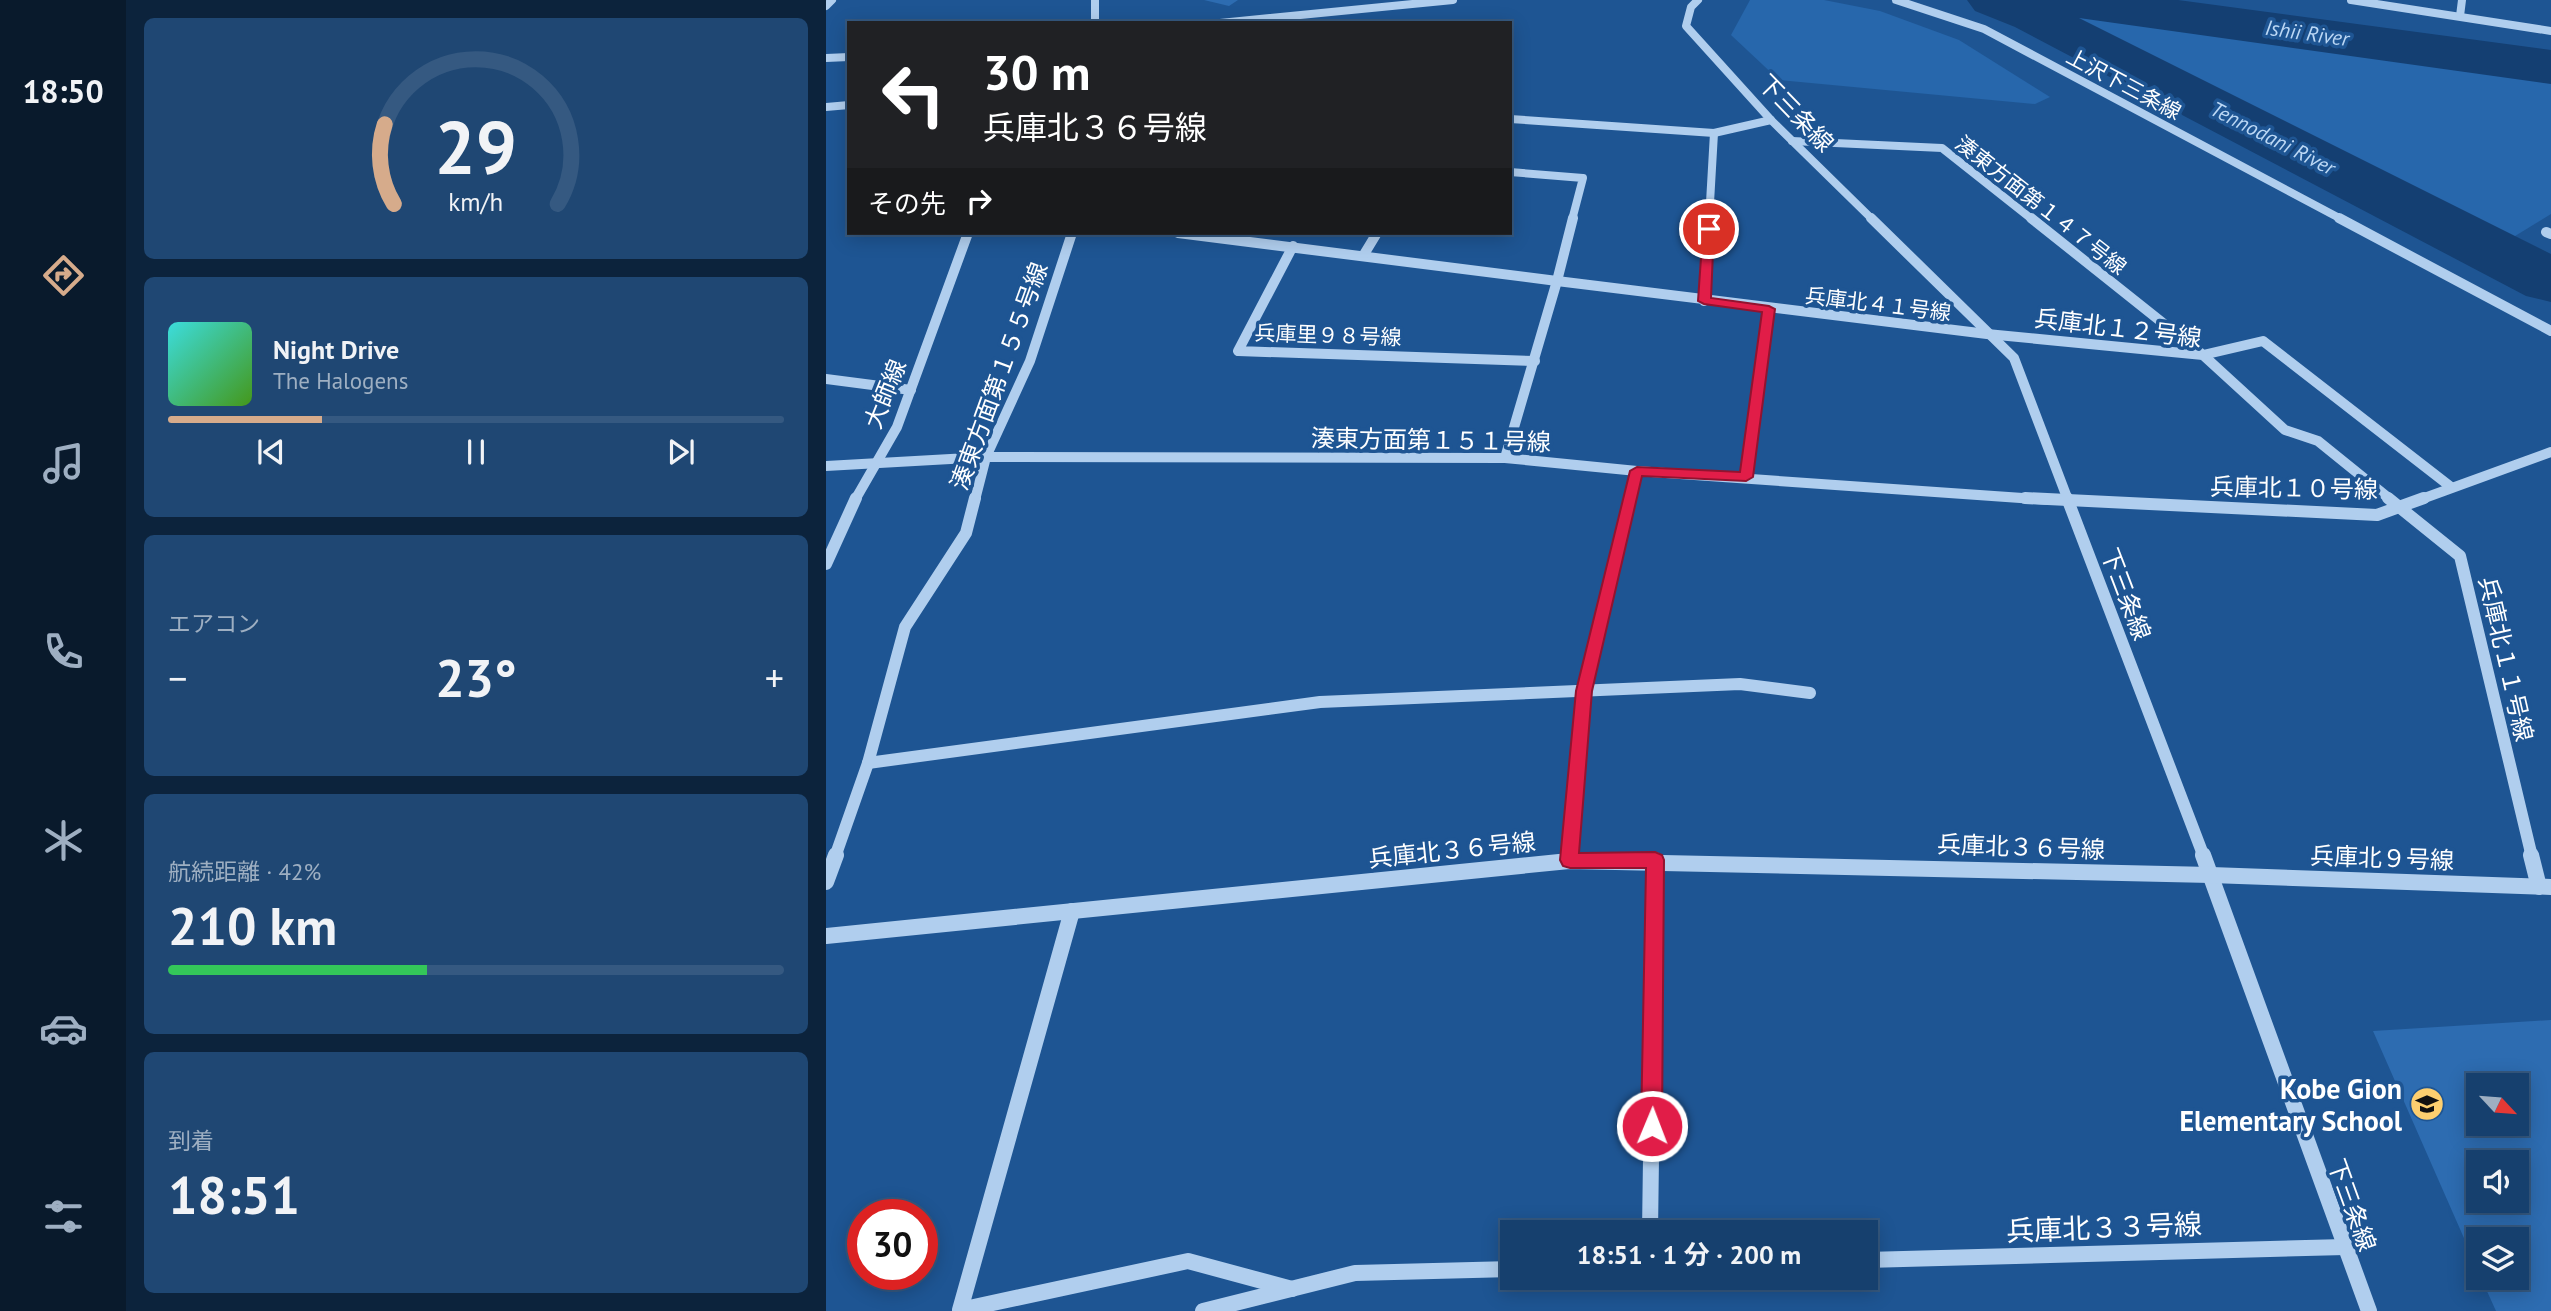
<!DOCTYPE html>
<html lang="ja">
<head>
<meta charset="utf-8">
<style>
  :root { --surface:#16406e; --page:#1f4773; --text:#f1f3f6; --muted:#9eafc2; --line:#355981; --accent:#d6ab8b }
  body { margin:0; font-family:"PT Sans","Noto Sans JP",sans-serif; background:var(--page); color:var(--text); height:100vh; display:flex; flex-direction:column; font-size:26px; white-space:nowrap }
  * { box-sizing:border-box; margin:0 }
  p { font-size:23px; color:var(--muted) }
  .icon { flex:none; width:38px; height:38px; fill:none; stroke:currentColor; stroke-width:2; stroke-linecap:round; stroke-linejoin:round }
  .map { position:relative; flex:1; overflow:hidden }
  .details { display:flex; flex-direction:column; gap:18px; padding:18px; background:#0c233c; width:700px }
  .details>* { flex:none }
  .hud { position:absolute; left:21px; top:21px; width:665px; height:214px; border-radius:0px; box-shadow:0 4px 18px #0003,0 0 0 2px var(--line); background:#202124; color:#fff; overflow:hidden }
  .needle { width:46px; rotate:116deg }
  .fabs { position:absolute; left:1640px; top:1073px; display:grid; gap:14px }
  .fabs a { display:grid; place-items:center; width:63px; height:63px; border-radius:0px; background:var(--surface); box-shadow:0 4px 18px #0003,0 0 0 2px var(--line); font-size:35px }
  .speed { position:absolute; left:21px; top:1199px; display:flex; gap:14px; font-size:35px; font-weight:700; text-align:center }
  .speed>* { display:grid; place-content:center; width:91px; height:91px; border-radius:50%; background:var(--surface); box-shadow:0 4px 18px #0003,0 0 0 2px var(--line); line-height:1 }
  .speed .limit { border:10px solid #d22; background:#fff; color:#111 }
  .pin { position:absolute; display:grid; place-items:center; width:60px; height:60px; color:#fff; margin:-30px; border:4px solid #fff; border-radius:50%; box-shadow:0 2px 7px #0007 }
  .me { position:absolute; width:77px; margin:-38px; rotate:1deg; stroke-linejoin:round; filter:drop-shadow(0 0 5px #0008) }
  .turn { display:flex; align-items:center; gap:24px; height:147px; padding:0 21px; font-size:32px }
  .turn .icon { width:91px; height:91px; stroke-width:2.5 }
  .turn b { display:block; font-size:49px; line-height:60px }
  .then { display:flex; align-items:center; height:66px; padding:0 21px; background:#0003; gap:14px; font-size:26px }
  .big { font-size:52px; font-weight:700; line-height:1.1 }
  .details .tile { flex:1; display:flex; flex-direction:column; justify-content:center; gap:10px; min-width:0; padding:0 24px; border-radius:10px; background:var(--page) }
  .details .dial { align-items:center; gap:0 }
  .dial svg { height:182px; overflow:visible; fill:none; stroke:var(--line); stroke-width:7; stroke-linecap:round; text-anchor:middle }
  .dial text { fill:var(--text); stroke:none }
  .song { display:flex; align-items:center; gap:21px }
  .cover { width:84px; height:84px; border-radius:10px; background:linear-gradient(135deg,hsl(180 70% 55%),hsl(100 70% 35%)) }
  .played { height:7px; border-radius:4px; background:linear-gradient(90deg,var(--accent) 25%,var(--line) 25%) }
  .keys { display:flex; justify-content:space-around; direction:ltr }
  .heat { display:flex; justify-content:space-between; align-items:center; font-size:38px; direction:ltr }
  .charge { height:10px; border-radius:5px; background:linear-gradient(90deg,#34c759 42%,var(--line) 0) }
  .trip { position:absolute; left:674px; top:1220px; width:378px; height:70px; border-radius:0px; background:var(--surface); box-shadow:0 4px 18px #0003,0 0 0 2px var(--line); font-weight:700; line-height:70px; text-align:center }
  main { display:flex; flex:1; min-height:0 }
  .tabs { display:flex; flex-direction:column; width:126px; justify-content:space-around; align-items:center; background:#091a2c; color:var(--muted) }
  .tabs .icon { width:49px; height:49px }
  .tabs .on { color:var(--accent) }
  .tabs b { font-size:32px; color:var(--text) }
  .map>svg:first-child { display:block }
</style>
</head>
<body>
<main>
<nav class="tabs">
<b>18:50</b>
<svg class="icon on" aria-label="directions" viewBox="0 0 24 24"><path d="M12 3l9 9-9 9-9-9zM9 14v-3h6M13 9l2 2-2 2"/></svg>
<svg class="icon" aria-label="music" viewBox="0 0 24 24"><path d="M9 18V5l10-2v13"/><circle cx="6" cy="18" r="3"/><circle cx="16" cy="16" r="3"/></svg>
<svg class="icon" aria-label="phone" viewBox="0 0 24 24"><path d="M5 4h4l2 5-3 2q2 4 5 5l2-3 5 2v4C11 20 4 13 5 4z"/></svg>
<svg class="icon" aria-label="climate" viewBox="0 0 24 24"><path d="M12 3v18M4 7l16 10M4 17L20 7"/></svg>
<svg class="icon" aria-label="car" viewBox="0 0 24 24"><path d="M5 17H2v-5l4-1 3-4h7l3 4 3 1v5h-3M9 17h6M6 11h13"/><circle cx="7" cy="17" r="2"/><circle cx="17" cy="17" r="2"/></svg>
<svg class="icon" aria-label="filters" viewBox="0 0 24 24"><path d="M4 7h16M4 17h16"/><circle cx="9" cy="7" r="2"/><circle cx="15" cy="17" r="2"/></svg>
</nav>
<section class="details">
<div class="tile dial"><svg viewBox="0 0 100 80">
<path d="M14 69A42 42 0 1 1 86 69"/>
<path d="M14 69A42 42 0 0 1 10 34" stroke="#d6ab8b"/>
<text x="50" y="56" font-size="32" font-weight="700">29</text>
<text x="50" y="72" font-size="11">km/h</text>
</svg></div>
<div class="tile">
<div class="song"><i class="cover"></i><div><b>Night Drive</b><p>The Halogens</p></div></div>
<div class="played"></div>
<div class="keys"><svg class="icon" aria-label="previous" viewBox="0 0 24 24"><path d="M18 5L8 12l10 7zM5 5v14"/></svg><svg class="icon" aria-label="pause" viewBox="0 0 24 24"><path d="M8 5v14M16 5v14"/></svg><svg class="icon" aria-label="next" viewBox="0 0 24 24"><path d="M6 5l10 7-10 7zM19 5v14"/></svg></div>
</div>
<div class="tile"><p>エアコン</p>
<div class="heat"><a>−</a><b class="big">23°</b><a>+</a></div>
</div>
<div class="tile"><p>航続距離 · 42%</p><b class="big">210 km</b><div class="charge"></div></div>
<div class="tile"><p>到着</p><b class="big">18:51</b></div>
</section>
<div class="map">
<svg width="1725" height="1311" viewBox="0 0 1725 1311">
  <rect width="100%" height="100%" fill="#1e5593"/>
  <!-- green -->
  <g fill="#2767ac">
    <polygon points="924,0 998,0 1054,11 1133,40 1224,97 1209,104 953,80 905,35"/>
    <polygon points="1186,1 1725,71 1725,214 1676,244"/>
  </g>
  <g fill="none" stroke-linecap="round" stroke-linejoin="round">
    <!-- river -->
    <polygon fill="#143f72" fill-rule="evenodd" points="1141,0 1352,0 1725,50 1725,84 1253,18 1725,254 1725,302 1700,296 1189,27 1149,11"/>
  </g>
  <!-- building -->
  <g fill="#2d6cb1" fill-rule="evenodd">
    <polygon points="378,0 412,0 403,6"/>
    <path d="M 1725,1020 L 1725,1311 L 1670,1311 L 1655,1278 L 1690,1278 L 1690,1239 L 1652,1239 L 1652,1270 L 1547,1031 ZM 1652,1085 L 1690,1085 L 1690,1124 L 1652,1124 ZM 1652,1162 L 1690,1162 L 1690,1200 L 1652,1200 Z"/>
  </g>
  <g fill="none" stroke-linecap="round" stroke-linejoin="round">
    <!-- minor-far3 -->
    <g stroke="#b0ceee" stroke-width="8">
      <polyline points="269,0 269,23"/>
      <polyline points="872,0 865,7 860,26 945,120 1047,220"/>
      <polyline points="1070,0 1158,29 1517,220"/>
      <polyline points="1525,0 1725,31"/>
      <polyline points="0,6 6,0"/>
      <polyline points="1634,16 1636,0"/>
      <polyline points="394,23 627,0"/>
      <polyline points="0,58 23,57"/>
      <polyline points="0,107 23,105"/>
      <polyline points="684,119 888,133 945,120"/>
      <polyline points="966,141 1116,148 1207,220"/>
      <polyline points="684,172 757,178 746,220"/>
      <polyline points="883,220 888,133"/>
    </g>
    <!-- minor-far2 -->
    <g stroke="#b0ceee" stroke-width="10">
      <polyline points="747,218 731,281 1161,334 1377,355 1459,430 1492,441 1565,500"/>
      <polyline points="1045,218 1188,358 1242,500"/>
      <polyline points="1205,218 1377,355 1437,341 1625,487"/>
      <polyline points="1513,218 1725,331"/>
      <polyline points="1720,232 1725,234"/>
      <polyline points="352,233 731,281 679,458"/>
      <polyline points="467,246 412,351 709,361"/>
      <polyline points="537,256 551,233"/>
      <polyline points="878,301 883,218"/>
      <polyline points="0,379 85,390"/>
      <polyline points="0,466 160,457 679,458 811,471 1224,500"/>
      <polyline points="920,477 943,309"/>
      <polyline points="29,500 71,427 142,233"/>
      <polyline points="149,500 160,457 204,361 246,233"/>
      <polyline points="804,500 811,471"/>
      <polyline points="1593,500 1725,452"/>
    </g>
    <!-- minor-far1 -->
    <g stroke="#b0ceee" stroke-width="12">
      <polyline points="1199,498 1551,515 1598,498"/>
      <polyline points="1241,498 1378,857"/>
      <polyline points="1562,498 1634,556 1706,857"/>
      <polyline points="0,564 30,498"/>
      <polyline points="42,763 494,702 914,684 984,693"/>
      <polyline points="9,857 42,763 79,627 140,533 149,498"/>
      <polyline points="743,857 758,691 804,498"/>
    </g>
    <!-- minor -->
    <g stroke="#b0ceee" stroke-width="16">
      <polyline points="1377,855 1543,1311"/>
      <polyline points="1705,855 1713,887"/>
      <polyline points="743,861 744,855"/>
      <polyline points="0,882 10,855"/>
      <polyline points="246,911 134,1310 362,1261 466,1289"/>
      <polyline points="0,936 743,861 1385,875 1725,887"/>
      <polyline points="824,1232 829,860"/>
      <polyline points="1040,1260 1519,1247"/>
      <polyline points="377,1311 529,1273 686,1269"/>
    </g>
  </g>
  <!-- route -->
  <polygon fill="#e11d48" stroke="#92132f" stroke-width="2" points="883,225 888,229 885,298 943,306 949,309 927,477 920,481 816,476 766,691 753,853 829,852 836,855 838,860 836,1126 833,1133 826,1136 818,1133 815,1126 820,868 744,868 737,866 734,860 750,691 804,471 811,467 914,472 936,312 878,304 872,301 877,229"/>
  <!-- icons -->
  <defs>
    <g id="school-disc" transform="scale(1.75)"><circle r="9.5" fill="#fdcf6f" stroke="#1e5593"/><path d="M0-5L7-2L0 1L-7-2ZM-4 1L0 2.5L4 1V4Q0 6-4 4Z" fill="#111"/></g>
  </defs>
  <g fill-rule="evenodd">
    <use href="#school-disc" x="1601" y="1104"/>
  </g>
  <g text-anchor="middle" dominant-baseline="central" stroke-width="7" stroke-linejoin="round" paint-order="stroke">
    <!-- far-water labels -->
    <g font-size="21" font-style="italic" fill="#bcd8f5" stroke="#1e5593">
      <text transform="translate(1481 33) rotate(8)">Ishii River</text>
      <text transform="translate(1447 138) rotate(27)">Tennodani River</text>
    </g>
    <!-- far-street labels -->
    <g font-size="21" fill="#fff" stroke="#1e5593">
      <text transform="translate(1298 84) rotate(28)">上沢下三条線</text>
      <text transform="translate(1215 205) rotate(38)">湊東方面第１４７号線</text>
      <text transform="translate(1052 304) rotate(7)">兵庫北４１号線</text>
      <text transform="translate(502 335) rotate(2)">兵庫里９８号線</text>
    </g>
    <!-- street labels -->
    <g font-size="24" fill="#fff" stroke="#1e5593">
      <text transform="translate(970 113) rotate(46)">下三条線</text>
      <text transform="translate(1292 328) rotate(7)">兵庫北１２号線</text>
      <text transform="translate(173 376) rotate(-70)">湊東方面第１５５号線</text>
      <text transform="translate(59 394) rotate(-68)">大師線</text>
      <text transform="translate(605 440) rotate(1)">湊東方面第１５１号線</text>
      <text transform="translate(1468 488) rotate(1)">兵庫北１０号線</text>
      <text transform="translate(1300 594) rotate(69)">下三条線</text>
      <text transform="translate(1680 659) rotate(77)">兵庫北１１号線</text>
      <text transform="translate(1195 847) rotate(2)">兵庫北３６号線</text>
      <text transform="translate(626 850) rotate(-6)">兵庫北３６号線</text>
      <text transform="translate(1556 858) rotate(2)">兵庫北９号線</text>
      <text transform="translate(1526 1205) rotate(70)">下三条線</text>
    </g>
    <!-- near-poi labels -->
    <g font-size="28" font-weight="bold" fill="#fff" stroke="#1e5593" text-anchor="end">
      <text x="1576" y="1088">Kobe Gion<tspan x="1576" dy="32">Elementary School</tspan></text>
    </g>
    <!-- near-street labels -->
    <g font-size="28" fill="#fff" stroke="#1e5593">
      <text transform="translate(1278 1227) rotate(-2)">兵庫北３３号線</text>
    </g>
  </g>
</svg>
<div class="fabs">
<a><svg class="needle" viewBox="-14 -14 28 28"><path d="M0-13l5 13h-10z" fill="#e53935"/><path d="M0 13l5-13h-10z" fill="#9eafc2"/></svg></a>
<a><svg class="icon" aria-label="sound" viewBox="0 0 24 24"><path d="M4 9h4l5-4v14l-5-4H4zM17 9q2 3 0 6"/></svg></a>
<a><svg class="icon" aria-label="layers" viewBox="0 0 24 24"><path d="M12 4l9 5-9 5-9-5zM3 14l9 5 9-5"/></svg></a>
</div>
<div class="speed"><div class="limit">30</div></div>
<div class="pin" style="left:883px;top:229px;background:#d93025"><svg class="icon" aria-label="arrive" viewBox="0 0 24 24"><path d="M6 21V4h12l-3 4 3 4H6"/></svg></div>
<svg class="me" style="left:826px;top:1126px" viewBox="-20 -20 40 40"><circle r="17" fill="#e11d48" stroke="#fff" stroke-width="3"/><path d="M0-11L8 9 0 5-8 9z" fill="#fff"/></svg>
<div class="trip">18:51 · 1 分 · 200 m</div>
<div class="hud">
<div class="turn"><svg class="icon" aria-label="left" viewBox="0 0 24 24"><path d="M17 20v-9H6M10 6l-5 5 5 5"/></svg><div><b>30 m</b>兵庫北３６号線</div></div>
<div class="then">その先<svg class="icon" aria-label="right" viewBox="0 0 24 24"><path d="M7 20v-9h11M14 6l5 5-5 5"/></svg></div>
</div>
</div>
</main>
</body>
</html>
